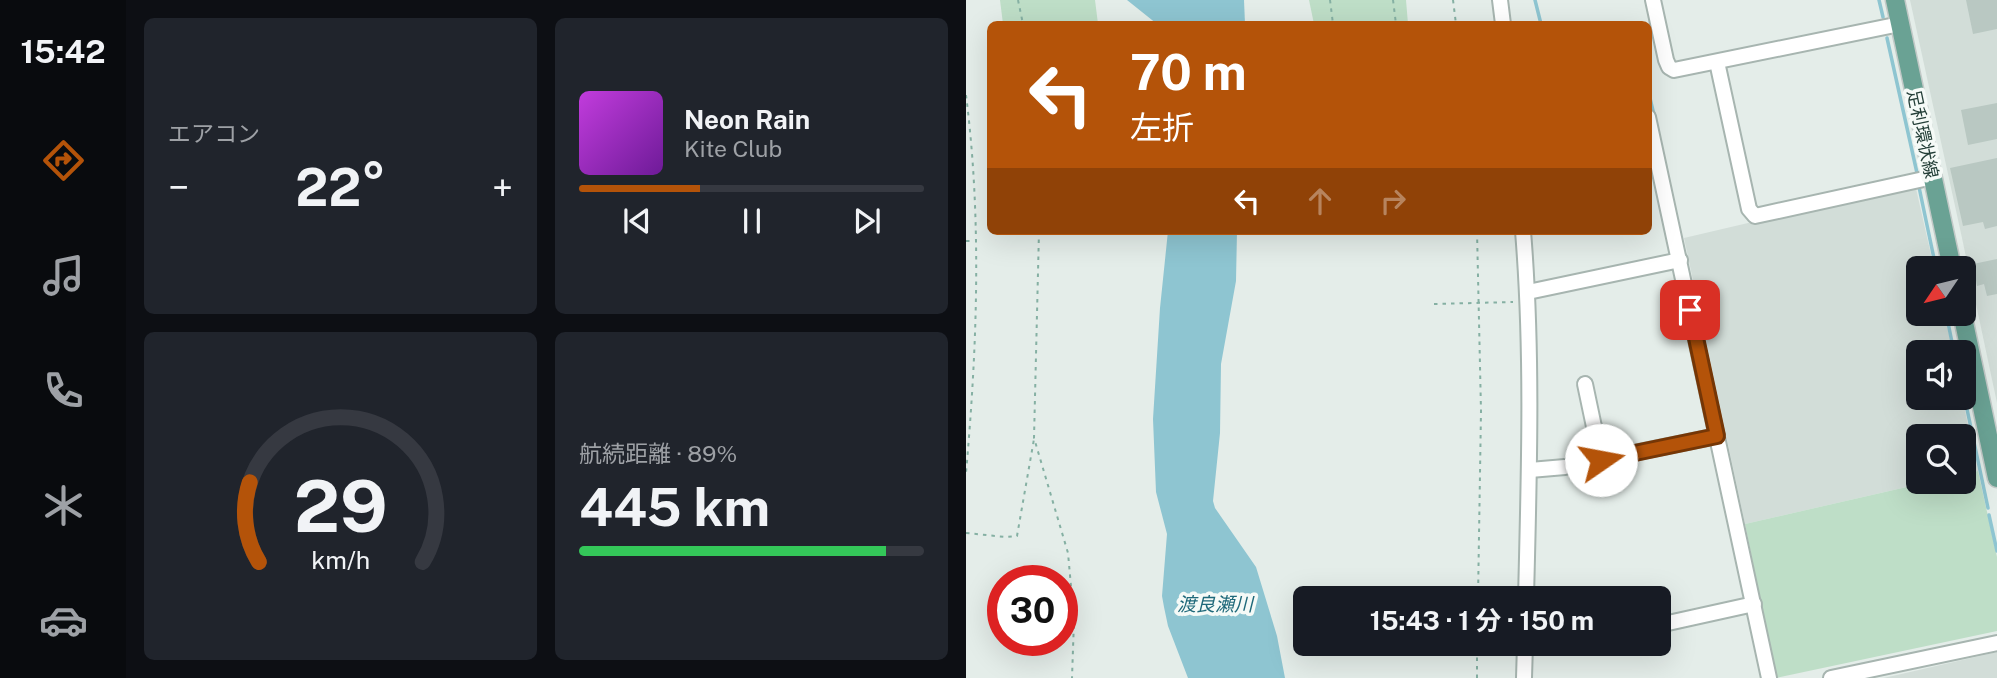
<!DOCTYPE html>
<html lang="ja">
<head>
<meta charset="utf-8">
<style>
  :root { --surface:#171b24; --page:#20242c; --text:#f1f3f6; --muted:#9ea1a6; --line:#363941; --accent:#b45309 }
  body { margin:0; font-family:"Public Sans","Noto Sans JP",sans-serif; background:var(--page); color:var(--text); height:100vh; display:flex; flex-direction:column; font-size:26px; white-space:nowrap }
  * { box-sizing:border-box; margin:0 }
  p { font-size:23px; color:var(--muted) }
  .icon { flex:none; width:38px; height:38px; fill:none; stroke:currentColor; stroke-width:2; stroke-linecap:round; stroke-linejoin:round }
  .map { position:relative; flex:1; overflow:hidden }
  .sheet { display:flex; flex-direction:column; gap:18px; padding:18px; background:#0d0f14; width:840px }
  .sheet>* { flex:none }
  .hud { position:absolute; left:21px; top:21px; width:665px; height:214px; border-radius:10px; box-shadow:0 7px 28px #0002; background:#b45309; color:#fff; overflow:hidden }
  .needle { width:46px; rotate:235deg }
  .controls { position:absolute; left:940px; top:256px; display:grid; gap:14px }
  .controls a { display:grid; place-items:center; width:70px; height:70px; border-radius:10px; background:var(--surface); box-shadow:0 7px 28px #0002; font-size:35px }
  .speed { position:absolute; left:21px; top:565px; display:flex; gap:14px; font-size:35px; font-weight:700; text-align:center }
  .speed>* { display:grid; place-content:center; width:91px; height:91px; border-radius:50%; background:var(--surface); box-shadow:0 7px 28px #0002; line-height:1 }
  .speed .limit { border:10px solid #d22; background:#fff; color:#111 }
  .pin { position:absolute; display:grid; place-items:center; width:60px; height:60px; color:#fff; margin:-30px; border-radius:14px; box-shadow:0 4px 10px #0006 }
  .me { position:absolute; width:77px; margin:-38px; rotate:78deg; stroke-linejoin:round; filter:drop-shadow(0 0 5px #0008) }
  .turn { display:flex; align-items:center; gap:24px; height:147px; padding:0 28px; font-size:32px }
  .turn .icon { width:91px; height:91px; stroke-width:2.5 }
  .turn b { display:block; font-size:49px; line-height:60px }
  .lanes { display:flex; align-items:center; height:66px; padding:0 28px; background:#0003; justify-content:center; gap:35px; direction:ltr }
  .lanes .off { opacity:.35 }
  .big { font-size:52px; font-weight:700; line-height:1.1 }
  .sheet .tile { flex:1; display:flex; flex-direction:column; justify-content:center; gap:10px; min-width:0; padding:0 24px; border-radius:10px; background:var(--page) }
  .sheet .dial { align-items:center; gap:0 }
  .dial svg { height:182px; overflow:visible; fill:none; stroke:var(--line); stroke-width:7; stroke-linecap:round; text-anchor:middle }
  .dial text { fill:var(--text); stroke:none }
  .song { display:flex; align-items:center; gap:21px }
  .cover { width:84px; height:84px; border-radius:10px; background:linear-gradient(135deg,hsl(290 70% 55%),hsl(280 70% 35%)) }
  .played { height:7px; border-radius:4px; background:linear-gradient(90deg,var(--accent) 35%,var(--line) 35%) }
  .keys { display:flex; justify-content:space-around; direction:ltr }
  .heat { display:flex; justify-content:space-between; align-items:center; font-size:38px; direction:ltr }
  .charge { height:10px; border-radius:5px; background:linear-gradient(90deg,#34c759 89%,var(--line) 0) }
  .sheet .tiles { flex:1; display:grid; gap:18px; grid-template-columns:repeat(2,1fr) }
  .trip { position:absolute; left:327px; top:586px; width:378px; height:70px; border-radius:10px; background:var(--surface); box-shadow:0 7px 28px #0002; font-weight:700; line-height:70px; text-align:center }
  main { display:flex; flex:1; min-height:0 }
  .menu { display:flex; flex-direction:column; width:126px; justify-content:space-around; align-items:center; background:#090b0e; color:var(--muted) }
  .menu .icon { width:49px; height:49px }
  .menu .selected { color:var(--accent) }
  .menu b { font-size:32px; color:var(--text) }
  .map>svg:first-child { display:block }
</style>
</head>
<body>
<main>
<nav class="menu">
<b>15:42</b>
<svg class="icon selected" aria-label="directions" viewBox="0 0 24 24"><path d="M12 3l9 9-9 9-9-9zM9 14v-3h6M13 9l2 2-2 2"/></svg>
<svg class="icon" aria-label="music" viewBox="0 0 24 24"><path d="M9 18V5l10-2v13"/><circle cx="6" cy="18" r="3"/><circle cx="16" cy="16" r="3"/></svg>
<svg class="icon" aria-label="phone" viewBox="0 0 24 24"><path d="M5 4h4l2 5-3 2q2 4 5 5l2-3 5 2v4C11 20 4 13 5 4z"/></svg>
<svg class="icon" aria-label="climate" viewBox="0 0 24 24"><path d="M12 3v18M4 7l16 10M4 17L20 7"/></svg>
<svg class="icon" aria-label="car" viewBox="0 0 24 24"><path d="M5 17H2v-5l4-1 3-4h7l3 4 3 1v5h-3M9 17h6M6 11h13"/><circle cx="7" cy="17" r="2"/><circle cx="17" cy="17" r="2"/></svg>
</nav>
<section class="sheet">
<div class="tiles">
<div class="tile"><p>エアコン</p>
<div class="heat"><a>−</a><b class="big">22°</b><a>+</a></div>
</div>
<div class="tile">
<div class="song"><i class="cover"></i><div><b>Neon Rain</b><p>Kite Club</p></div></div>
<div class="played"></div>
<div class="keys"><svg class="icon" aria-label="previous" viewBox="0 0 24 24"><path d="M18 5L8 12l10 7zM5 5v14"/></svg><svg class="icon" aria-label="pause" viewBox="0 0 24 24"><path d="M8 5v14M16 5v14"/></svg><svg class="icon" aria-label="next" viewBox="0 0 24 24"><path d="M6 5l10 7-10 7zM19 5v14"/></svg></div>
</div>
<div class="tile dial"><svg viewBox="0 0 100 80">
<path d="M14 69A42 42 0 1 1 86 69"/>
<path d="M14 69A42 42 0 0 1 10 34" stroke="#b45309"/>
<text x="50" y="56" font-size="32" font-weight="700">29</text>
<text x="50" y="72" font-size="11">km/h</text>
</svg></div>
<div class="tile"><p>航続距離 · 89%</p><b class="big">445 km</b><div class="charge"></div></div>
</div>
</section>
<div class="map">
<svg width="1031" height="678" viewBox="0 0 1031 678">
  <rect width="100%" height="100%" fill="#e4ede9"/>
  <!-- built -->
  <g fill="#d2ddd8">
    <polygon points="944,0 1031,0 1031,403 996,238"/>
    <polygon points="949,184 968,268 952,268 952,313 978,313 987,352 952,352 952,397 996,397 1012,471 998,474 998,436 952,436 952,481 967,481 779,524 718,238"/>
    <polygon points="1031,652 1031,678 917,678 931,675"/>
  </g>
  <!-- green -->
  <g fill="#bedec7">
    <polygon points="34,0 129,0 132,24 37,24"/>
    <polygon points="343,0 440,0 442,24 348,24"/>
    <polygon points="1012,471 1031,557 1031,631 810,678 779,524 967,481 998,481 998,474"/>
  </g>
  <!-- water -->
  <g fill="#8ec5d1">
    <polygon points="161,0 278,0 279,24 191,24"/>
    <polygon points="202,231 271,231 270,281 255,364 254,433 247,501 249,508 290,567 311,636 319,678 222,678 202,626 198,607 196,596 201,534 190,492 187,419 194,308"/>
  </g>
  <g fill="none" stroke-linecap="round" stroke-linejoin="round">
    <!-- stream -->
    <g stroke="#8ec5d1" stroke-width="3.5">
      <polyline points="569,0 575,24"/>
      <polyline points="913,0 917,17"/>
      <polyline points="921,38 951,173"/>
      <polyline points="682,90 688,115"/>
      <polyline points="953,187 970,268"/>
      <polyline points="980,313 988,352"/>
      <polyline points="998,395 1022,508"/>
      <polyline points="1023,515 1031,551"/>
    </g>
  </g>
  <!-- building -->
  <g fill="#b9c8c2">
    <polygon points="1000,0 1031,0 1031,29 1007,34"/>
    <polygon points="1031,103 1031,139 1002,145 995,110"/>
    <polygon points="1031,158 1031,226 1019,229 1017,222 997,226 984,168"/>
    <polygon points="1031,259 1031,294 1021,296 1018,284 1011,286 1007,264"/>
  </g>
  <g fill="none" stroke-linecap="round" stroke-linejoin="round">
    <!-- minor casing -->
    <g stroke="#a7b5b0" stroke-width="18">
      <g id="minor">
        <polyline points="534,0 537,24"/>
        <polyline points="687,0 700,60 703,67 708,70 934,24"/>
        <polyline points="751,62 783,209 789,216 967,177"/>
        <polyline points="682,117 803,678"/>
        <path d="M 557,231 C 567,353 563,476 560,598"/>
        <polyline points="562,292 714,260"/>
        <polyline points="619,384 635,460"/>
        <polyline points="564,470 599,467 751,436"/>
        <polyline points="693,625 788,604"/>
        <polyline points="592,644 603,644"/>
        <polyline points="558,678 559,644"/>
        <polyline points="865,678 1031,643"/>
      </g>
    </g>
    <!-- major casing -->
    <g stroke="#c2c9c7" stroke-width="21">
      <g id="major">
        <polyline points="929,0 986,268"/>
        <polyline points="996,313 1031,478"/>
      </g>
    </g>
    <!-- path -->
    <g stroke="#85b0a3" stroke-width="2" stroke-dasharray="3.5 5" stroke-linecap="butt">
      <polyline points="52,0 57,24"/>
      <polyline points="364,0 367,24"/>
      <polyline points="427,0 430,24"/>
      <polyline points="487,0 490,24"/>
      <path d="M 0,95 C 16,221 11,348 0,473"/>
      <polyline points="73,231 68,438 102,553 108,620 106,678"/>
      <polyline points="511,231 515,411 512,598"/>
      <polyline points="0,241 7,241"/>
      <polyline points="468,304 547,302"/>
      <polyline points="0,533 40,537 51,536 68,439"/>
      <polyline points="511,678 511,644"/>
    </g>
    <!-- minor -->
    <use href="#minor" stroke="#fff" stroke-width="14"/>
    <!-- major -->
    <use href="#major" stroke="#6aa294" stroke-width="18"/>
  </g>
  <g fill="none" stroke-linecap="round" stroke-linejoin="round">
    <!-- route casing -->
    <g stroke="#753606" stroke-width="18">
      <polyline id="route" points="635,460 751,436 724,310"/>
    </g>
    <!-- route -->
    <use href="#route" stroke="#b45309" stroke-width="12"/>
  </g>
  <g text-anchor="middle" dominant-baseline="central" stroke-width="7" stroke-linejoin="round" paint-order="stroke">
    <!-- street labels -->
    <g font-size="18" fill="#243f38" stroke="#f5faf7">
      <text transform="translate(957 134) rotate(78)">足利環状線</text>
    </g>
    <!-- water labels -->
    <g font-size="19" font-style="italic" fill="#1f697a" stroke="#f5faf7">
      <text x="249" y="604">渡良瀬川</text>
    </g>
  </g>
</svg>
<div class="controls">
<a><svg class="needle" viewBox="-14 -14 28 28"><path d="M0-13l5 13h-10z" fill="#e53935"/><path d="M0 13l5-13h-10z" fill="#9ea1a6"/></svg></a>
<a><svg class="icon" aria-label="sound" viewBox="0 0 24 24"><path d="M4 9h4l5-4v14l-5-4H4zM17 9q2 3 0 6"/></svg></a>
<a><svg class="icon" aria-label="search" viewBox="0 0 24 24"><circle cx="10" cy="10" r="6"/><path d="M15 15l6 6"/></svg></a>
</div>
<div class="speed"><div class="limit">30</div></div>
<div class="pin" style="left:724px;top:310px;background:#d93025"><svg class="icon" aria-label="arrive" viewBox="0 0 24 24"><path d="M6 21V4h12l-3 4 3 4H6"/></svg></div>
<svg class="me" style="left:635px;top:460px" viewBox="-20 -20 40 40"><circle r="19" fill="#fff"/><path d="M0-13L10 11 0 6-10 11z" fill="#b45309"/></svg>
<div class="trip">15:43 · 1 分 · 150 m</div>
<div class="hud">
<div class="turn"><svg class="icon" aria-label="left" viewBox="0 0 24 24"><path d="M17 20v-9H6M10 6l-5 5 5 5"/></svg><div><b>70 m</b>左折</div></div>
<div class="lanes"><svg class="icon" aria-label="left" viewBox="0 0 24 24"><path d="M17 20v-9H6M10 6l-5 5 5 5"/></svg><svg class="icon off" aria-label="ahead" viewBox="0 0 24 24"><path d="M12 20V5M6 11l6-6 6 6"/></svg><svg class="icon off" aria-label="right" viewBox="0 0 24 24"><path d="M7 20v-9h11M14 6l5 5-5 5"/></svg></div>
</div>
</div>
</main>
</body>
</html>
